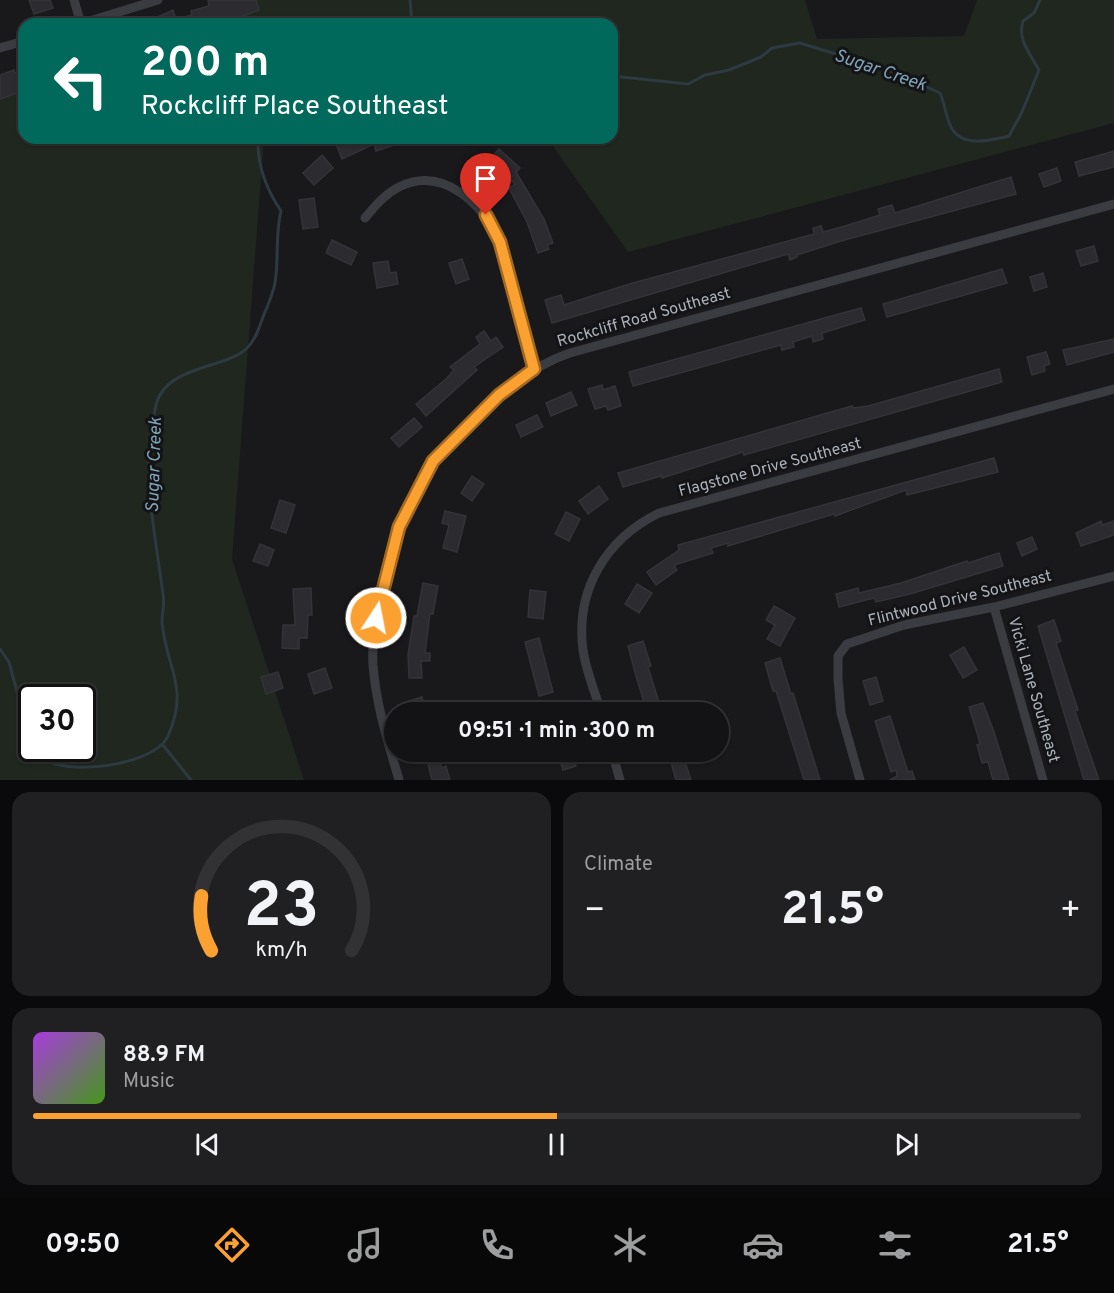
<!DOCTYPE html>
<html lang="en">
<head>
<meta charset="utf-8">
<style>
  :root { --surface:#131315; --page:#202022; --text:#f1f3f6; --muted:#9d9ea0; --line:#323234; --accent:#fba132 }
  body { margin:0; font-family:Overpass,sans-serif; background:var(--page); color:var(--text); height:100vh; display:flex; flex-direction:column; font-size:22px; white-space:nowrap }
  * { box-sizing:border-box; margin:0 }
  p { font-size:20px; color:var(--muted) }
  .icon { flex:none; width:33px; height:33px; fill:none; stroke:currentColor; stroke-width:2; stroke-linecap:round; stroke-linejoin:round }
  .map { position:relative; height:780px; overflow:hidden }
  .panel { display:flex; flex-direction:column; gap:12px; padding:12px; background:#0a0a0c; flex:1 }
  .panel>* { flex:none }
  .banner { position:absolute; left:18px; top:18px; width:600px; height:126px; border-radius:18px; box-shadow:0 2px 4px #0004,0 0 0 2px var(--line); background:#00695c; color:#fff; overflow:hidden }
  .speed { position:absolute; left:18px; top:684px; display:flex; gap:12px; font-size:30px; font-weight:700; text-align:center }
  .speed>* { display:grid; place-content:center; width:78px; height:78px; border-radius:50%; background:var(--surface); box-shadow:0 2px 4px #0004,0 0 0 2px var(--line); line-height:1 }
  .speed .limit { border:3px solid #111; border-radius:9px; background:#fff; color:#111 }
  .pin { position:absolute; display:grid; place-items:center; width:51px; height:51px; color:#fff; margin:-62px -26px; border-radius:50% 50% 50% 0; rotate:-45deg; box-shadow:0 0 6px #0007 }
  .pin .icon { rotate:45deg }
  .me { position:absolute; width:66px; margin:-33px; rotate:11deg; stroke-linejoin:round; filter:drop-shadow(0 0 4px #0008) }
  .turn { display:flex; align-items:center; gap:21px; height:126px; padding:0 24px; font-size:27px }
  .turn .icon { width:78px; height:78px; stroke-width:2.5 }
  .turn b { display:block; font-size:42px; line-height:51px }
  .big { font-size:45px; font-weight:700; line-height:1.1 }
  .panel .tile { flex:1; display:flex; flex-direction:column; justify-content:center; gap:9px; min-width:0; padding:0 21px; border-radius:18px; background:var(--page) }
  .panel .dial { align-items:center; gap:0 }
  .dial svg { height:156px; overflow:visible; fill:none; stroke:var(--line); stroke-width:7; stroke-linecap:round; text-anchor:middle }
  .dial text { fill:var(--text); stroke:none }
  .song { display:flex; align-items:center; gap:18px }
  .cover { width:72px; height:72px; border-radius:9px; background:linear-gradient(135deg,hsl(280 70% 55%),hsl(100 70% 35%)) }
  .played { height:6px; border-radius:3px; background:linear-gradient(90deg,var(--accent) 50%,var(--line) 50%) }
  .keys { display:flex; justify-content:space-around; direction:ltr }
  .heat { display:flex; justify-content:space-between; align-items:center; font-size:33px; direction:ltr }
  .panel .tiles { flex:1; display:grid; gap:12px; grid-template-columns:1fr 1fr }
  .tile:last-child { grid-column:span 2 }
  .trip { position:absolute; left:384px; top:702px; width:345px; height:60px; border-radius:30px; background:var(--surface); box-shadow:0 2px 4px #0004,0 0 0 2px var(--line); font-weight:700; line-height:60px; text-align:center }
  .tabs { display:flex; height:96px; justify-content:space-around; align-items:center; background:#080808; color:var(--muted) }
  .tabs .icon { width:42px; height:42px }
  .tabs .current { color:var(--accent) }
  .tabs b { font-size:27px; color:var(--text) }
  .map>svg:first-child { display:block }
</style>
</head>
<body>
<div class="map">
<svg width="1114" height="780" viewBox="0 0 1114 780">
  <rect width="100%" height="100%" fill="#19191c"/>
  <!-- green -->
  <g fill="#1f271f" fill-rule="evenodd">
    <polygon points="252,0 805,0 817,39 964,36 977,0 1114,0 1114,123 628,252 547,138 612,138 612,24 182,24"/>
    <path d="M 24,78 L 24,138 L 264,138 L 232,559 L 304,780 L 0,780 L 0,86 ZM 32,698 L 82,698 L 82,748 L 32,748 Z"/>
  </g>
  <g fill="none" stroke-linecap="round" stroke-linejoin="round">
    <!-- stream -->
    <g stroke="#2e3a41" stroke-width="3">
      <polyline points="410,0 412,24"/>
      <path d="M 612,76 L 688,84 L 705,75 L 729,70 L 761,57 L 772,48 L 800,43 L 891,71 L 940,93 C 945,104 946,119 952,129 C 964,148 991,140 1009,136 L 1022,112 L 1039,70 C 1030,53 1017,40 1023,21 L 1034,13 L 1040,0"/>
      <polyline points="0,649 9,662 32,748"/>
      <polyline points="163,745 191,780"/>
      <path d="M 32,748 C 44,780 153,769 168,736 C 190,686 166,669 162,622 C 162,613 165,603 163,594 C 155,533 140,468 156,405 C 166,365 225,369 246,349 C 255,341 259,328 263,317 C 267,307 273,294 275,283 C 279,259 275,234 281,211 C 266,189 257,165 258,138"/>
    </g>
  </g>
  <!-- building -->
  <g fill="#2c2c30" stroke="#333338" stroke-width="1.5">
    <polygon points="29,0 50,0 53,8 34,14"/>
    <polygon points="208,0 256,0 259,10 224,23 223,19 207,24 142,24 173,10 176,19 192,15 191,11 209,6"/>
    <polygon points="14,70 15,73 24,71 24,91 0,99 0,75"/>
    <polygon points="351,138 410,138 410,140 376,151 374,144 342,159 336,144"/>
    <polygon points="499,149 520,168 516,172 544,219 553,243 547,245 549,249 538,253 527,222 509,188 515,184 489,160"/>
    <polygon points="1114,151 1114,167 1079,176 1075,162"/>
    <polygon points="322,155 333,168 314,185 303,173"/>
    <polygon points="1057,168 1061,181 1044,187 1039,174"/>
    <polygon points="1011,177 1016,194 841,241 797,255 797,257 790,260 788,254 552,323 545,300 561,295 564,305 629,284 814,234 813,228 821,226 823,232 845,226 880,215 878,209 892,205 895,213"/>
    <polygon points="314,198 318,227 303,229 299,200"/>
    <polygon points="332,240 357,252 351,265 326,253"/>
    <polygon points="1094,246 1098,261 1081,266 1076,251"/>
    <polygon points="462,259 469,279 456,284 449,263"/>
    <polygon points="388,261 390,273 396,272 398,284 377,288 373,263"/>
    <polygon points="1002,269 1007,283 887,317 883,304"/>
    <polygon points="1043,273 1047,287 1034,291 1030,277"/>
    <polygon points="861,308 865,320 822,333 823,339 813,342 812,336 793,342 794,347 782,350 781,345 633,386 629,372"/>
    <polygon points="484,331 491,341 496,337 503,347 474,367 477,370 426,416 416,404 446,379 454,370 450,367 480,344 476,337"/>
    <polygon points="1114,339 1114,352 1067,365 1063,350"/>
    <polygon points="1046,352 1050,364 1044,366 1045,371 1032,375 1027,357"/>
    <polygon points="999,369 1002,382 744,455 743,452 662,478 661,476 623,487 618,473 852,406 853,408 868,406"/>
    <polygon points="602,385 603,390 615,386 621,406 608,410 606,406 595,409 588,389"/>
    <polygon points="571,392 577,405 551,416 546,403"/>
    <polygon points="537,415 543,427 521,437 516,425"/>
    <polygon points="414,418 422,427 399,447 391,438"/>
    <polygon points="994,458 998,472 907,495 906,490 835,516 834,514 728,546 728,543 711,548 713,553 674,565 677,570 656,585 647,572 679,550 678,545"/>
    <polygon points="472,476 484,484 472,501 461,493"/>
    <polygon points="599,486 608,499 588,514 579,501"/>
    <polygon points="280,500 295,505 286,533 271,528"/>
    <polygon points="445,511 466,516 457,552 443,548 449,525 442,523"/>
    <polygon points="566,512 580,519 569,541 555,534"/>
    <polygon points="1101,521 1102,525 1114,521 1114,535 1081,546 1076,533"/>
    <polygon points="1032,537 1037,549 1022,556 1017,543"/>
    <polygon points="260,544 274,550 268,566 253,561"/>
    <polygon points="999,553 1003,566 910,594 876,602 874,598 839,607 836,594 858,588 859,593 901,583 967,561 968,563"/>
    <polygon points="423,583 438,586 433,614 430,614 425,653 430,653 430,661 421,661 422,678 409,678 408,654 414,616 417,616"/>
    <polygon points="637,584 652,593 639,613 625,604"/>
    <polygon points="311,588 312,615 308,615 307,638 299,638 299,649 282,648 283,625 295,625 293,589"/>
    <polygon points="530,590 546,592 543,619 528,617"/>
    <polygon points="774,606 795,618 780,646 767,639 775,625 766,620"/>
    <polygon points="1054,620 1061,641 1056,643 1078,710 1075,711 1099,780 1084,780 1038,626"/>
    <polygon points="539,638 553,692 539,696 525,642"/>
    <polygon points="643,641 651,666 648,667 662,712 647,712 636,676 628,646"/>
    <polygon points="964,647 977,670 963,678 950,655"/>
    <polygon points="780,658 791,694 793,693 820,780 804,780 776,691 773,691 765,663"/>
    <polygon points="325,668 332,688 314,694 308,674"/>
    <polygon points="278,672 283,688 266,694 261,677"/>
    <polygon points="876,677 883,701 870,705 863,681"/>
    <polygon points="422,697 426,712 412,712 409,701"/>
    <polygon points="983,703 994,732 1009,780 993,780 988,762 982,763 977,745 980,744 978,736 969,707"/>
    <polygon points="890,716 908,772 912,771 915,780 890,780 897,776 896,770 891,772 875,721"/>
    <polygon points="425,752 437,752 442,768 446,766 450,780 432,780"/>
    <polygon points="557,752 571,752 576,766 563,770"/>
    <polygon points="668,752 682,752 691,780 676,780"/>
  </g>
  <g fill="none" stroke-linecap="round" stroke-linejoin="round">
    <!-- street -->
    <g stroke="#3a3c41" stroke-width="9">
      <polyline points="74,0 81,24"/>
      <polyline points="80,24 158,0"/>
      <polyline points="0,48 24,41"/>
      <path d="M 365,218 C 375,206 385,194 399,187 C 443,165 484,205 500,242 L 534,369"/>
      <polyline points="994,607 1043,780"/>
      <path d="M 601,712 C 595,692 586,671 583,650 C 575,590 606,539 659,513 L 1114,389"/>
      <polyline points="612,752 620,780"/>
      <path d="M 399,780 C 388,742 376,705 373,665 C 370,601 397,516 432,462 C 439,451 452,442 461,433 C 493,401 525,368 570,353 L 1114,204"/>
      <polyline points="860,780 841,713 838,679 838,656 847,644 904,625 994,607 1114,576"/>
    </g>
  </g>
  <g fill="none" stroke-linecap="round" stroke-linejoin="round">
    <!-- route casing -->
    <g stroke="#a36920" stroke-width="15">
      <polyline id="route" points="376,618 399,527 433,461 499,395 534,369 500,242 486,215"/>
    </g>
    <!-- route -->
    <use href="#route" stroke="#fba132" stroke-width="10"/>
  </g>
  <g text-anchor="middle" dominant-baseline="central" stroke-width="6" stroke-linejoin="round" paint-order="stroke">
    <!-- street labels -->
    <g font-size="16" fill="#abb2bc" stroke="#141417">
      <text transform="translate(644 318) rotate(-16)">Rockcliff Road Southeast</text>
      <text transform="translate(770 468) rotate(-15)">Flagstone Drive Southeast</text>
      <text transform="translate(960 599) rotate(-14)">Flintwood Drive Southeast</text>
      <text transform="translate(1033 690) rotate(74)">Vicki Lane Southeast</text>
    </g>
    <!-- water labels -->
    <g font-size="18" font-style="italic" fill="#81a4b8" stroke="#141417">
      <text transform="translate(880 71) rotate(19)">Sugar Creek</text>
      <text transform="translate(155 465) rotate(-88)">Sugar Creek</text>
    </g>
  </g>
</svg>
<div class="speed"><div class="limit">30</div></div>
<div class="pin" style="left:486px;top:215px;background:#d93025"><svg class="icon" aria-label="arrive" viewBox="0 0 24 24"><path d="M6 21V4h12l-3 4 3 4H6"/></svg></div>
<svg class="me" style="left:376px;top:618px" viewBox="-20 -20 40 40"><circle r="17" fill="#fba132" stroke="#fff" stroke-width="3"/><path d="M0-11L8 9 0 5-8 9z" fill="#fff"/></svg>
<div class="trip">09:51 · 1 min · 300 m</div>
<div class="banner">
<div class="turn"><svg class="icon" aria-label="left" viewBox="0 0 24 24"><path d="M17 20v-9H6M10 6l-5 5 5 5"/></svg><div><b>200 m</b>Rockcliff Place Southeast</div></div>
</div>
</div>
<section class="panel">
<div class="tiles">
<div class="tile dial"><svg viewBox="0 0 100 80">
<path d="M14 69A42 42 0 1 1 86 69"/>
<path d="M14 69A42 42 0 0 1 9 41" stroke="#fba132"/>
<text x="50" y="56" font-size="32" font-weight="700">23</text>
<text x="50" y="72" font-size="11">km/h</text>
</svg></div>
<div class="tile"><p>Climate</p>
<div class="heat"><a>−</a><b class="big">21.5°</b><a>+</a></div>
</div>
<div class="tile">
<div class="song"><i class="cover"></i><div><b>88.9 FM</b><p>Music</p></div></div>
<div class="played"></div>
<div class="keys"><svg class="icon" aria-label="previous" viewBox="0 0 24 24"><path d="M18 5L8 12l10 7zM5 5v14"/></svg><svg class="icon" aria-label="pause" viewBox="0 0 24 24"><path d="M8 5v14M16 5v14"/></svg><svg class="icon" aria-label="next" viewBox="0 0 24 24"><path d="M6 5l10 7-10 7zM19 5v14"/></svg></div>
</div>
</div>
</section>
<nav class="tabs">
<b>09:50</b>
<svg class="icon current" aria-label="directions" viewBox="0 0 24 24"><path d="M12 3l9 9-9 9-9-9zM9 14v-3h6M13 9l2 2-2 2"/></svg>
<svg class="icon" aria-label="music" viewBox="0 0 24 24"><path d="M9 18V5l10-2v13"/><circle cx="6" cy="18" r="3"/><circle cx="16" cy="16" r="3"/></svg>
<svg class="icon" aria-label="phone" viewBox="0 0 24 24"><path d="M5 4h4l2 5-3 2q2 4 5 5l2-3 5 2v4C11 20 4 13 5 4z"/></svg>
<svg class="icon" aria-label="climate" viewBox="0 0 24 24"><path d="M12 3v18M4 7l16 10M4 17L20 7"/></svg>
<svg class="icon" aria-label="car" viewBox="0 0 24 24"><path d="M5 17H2v-5l4-1 3-4h7l3 4 3 1v5h-3M9 17h6M6 11h13"/><circle cx="7" cy="17" r="2"/><circle cx="17" cy="17" r="2"/></svg>
<svg class="icon" aria-label="filters" viewBox="0 0 24 24"><path d="M4 7h16M4 17h16"/><circle cx="9" cy="7" r="2"/><circle cx="15" cy="17" r="2"/></svg>
<b>21.5°</b>
</nav>
</body>
</html>
